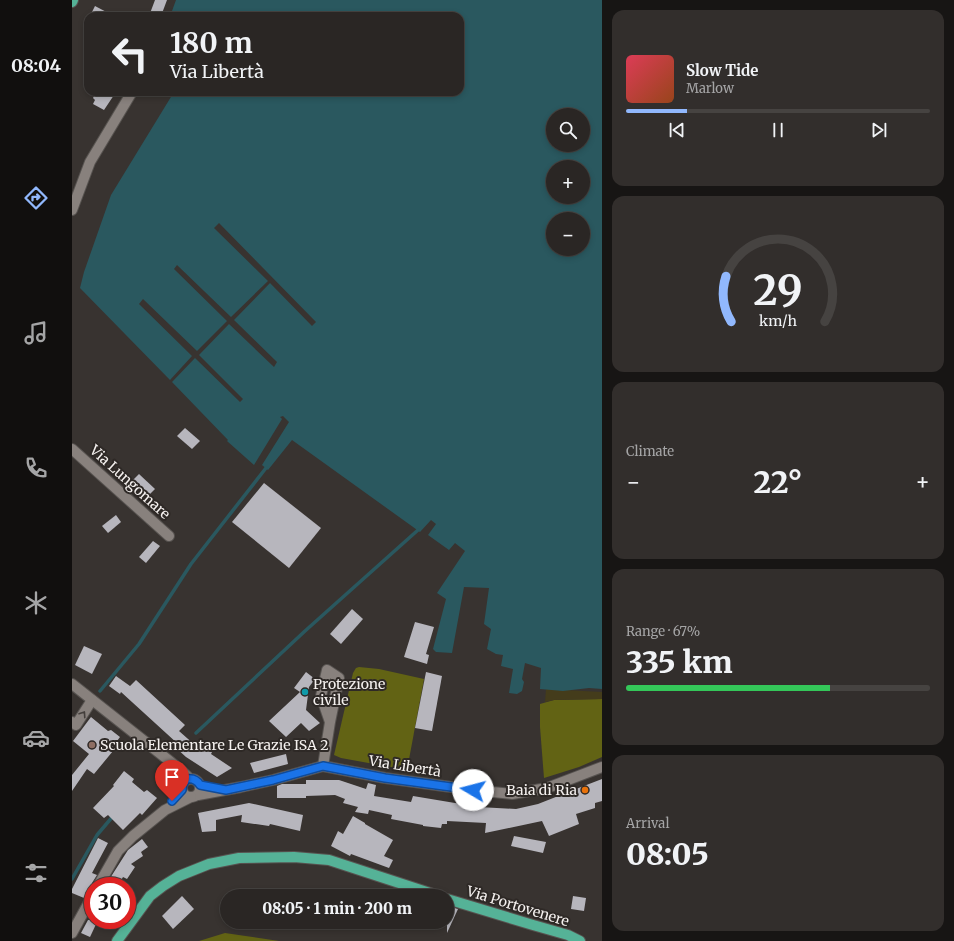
<!DOCTYPE html>
<html lang="en">
<head>
<meta charset="utf-8">
<style>
  :root { --surface:#2a2624; --page:#322e2c; --text:#f1f3f6; --muted:#a5a5a6; --line:#464341; --accent:#91b8fd }
  body { margin:0; font-family:Merriweather,serif; background:var(--page); color:var(--text); height:100vh; display:flex; flex-direction:column; font-size:15px; white-space:nowrap }
  * { box-sizing:border-box; margin:0 }
  p { font-size:13px; color:var(--muted) }
  .icon { flex:none; width:22px; height:22px; fill:none; stroke:currentColor; stroke-width:2; stroke-linecap:round; stroke-linejoin:round }
  .map { position:relative; flex:1; overflow:hidden }
  .panel { display:flex; flex-direction:column; gap:10px; padding:10px; background:#171514; width:352px }
  .panel>* { flex:none }
  .hud { position:absolute; left:12px; top:12px; width:380px; height:84px; border-radius:12px; box-shadow:0 2px 6px #0003,0 0 0 1px var(--line); background:#2a2624; color:var(--text); overflow:hidden }
  .tools { position:absolute; left:474px; top:108px; display:grid; gap:8px }
  .tools a { display:grid; place-items:center; width:44px; height:44px; border-radius:50%; background:var(--surface); box-shadow:0 2px 6px #0003,0 0 0 1px var(--line); font-size:20px }
  .speed { position:absolute; left:12px; top:877px; display:flex; gap:8px; font-size:20px; font-weight:700; text-align:center }
  .speed>* { display:grid; place-content:center; width:52px; height:52px; border-radius:50%; background:var(--surface); box-shadow:0 2px 6px #0003,0 0 0 1px var(--line); line-height:1 }
  .speed .limit { border:6px solid #d22; background:#fff; color:#111 }
  .pin { position:absolute; display:grid; place-items:center; width:34px; height:34px; color:#fff; margin:-41px -17px; border-radius:50% 50% 50% 0; rotate:-45deg; box-shadow:0 0 4px #0007 }
  .pin .icon { rotate:45deg }
  .me { position:absolute; width:44px; margin:-22px; rotate:278deg; stroke-linejoin:round; filter:drop-shadow(0 0 3px #0008) }
  .turn { display:flex; align-items:center; gap:14px; height:84px; padding:0 20px; font-size:18px }
  .turn .icon { width:52px; height:52px; stroke-width:2.5 }
  .turn b { display:block; font-size:28px; line-height:34px }
  .big { font-size:30px; font-weight:800; line-height:1.1 }
  .panel .tile { flex:1; display:flex; flex-direction:column; justify-content:center; gap:6px; min-width:0; padding:0 14px; border-radius:12px; background:var(--page) }
  .panel .dial { align-items:center; gap:0 }
  .dial svg { height:104px; overflow:visible; fill:none; stroke:var(--line); stroke-width:7; stroke-linecap:round; text-anchor:middle }
  .dial text { fill:var(--text); stroke:none }
  .song { display:flex; align-items:center; gap:12px }
  .cover { width:48px; height:48px; border-radius:6px; background:linear-gradient(135deg,hsl(350 70% 55%),hsl(20 70% 35%)) }
  .played { height:4px; border-radius:2px; background:linear-gradient(90deg,var(--accent) 20%,var(--line) 20%) }
  .keys { display:flex; justify-content:space-around; direction:ltr }
  .heat { display:flex; justify-content:space-between; align-items:center; font-size:22px; direction:ltr }
  .charge { height:6px; border-radius:3px; background:linear-gradient(90deg,#34c759 67%,var(--line) 0) }
  .trip { position:absolute; left:148px; top:889px; width:234px; height:40px; border-radius:20px; background:var(--surface); box-shadow:0 2px 6px #0003,0 0 0 1px var(--line); font-weight:800; line-height:40px; text-align:center }
  main { display:flex; flex:1; min-height:0 }
  .tabs { display:flex; flex-direction:column; width:72px; justify-content:space-around; align-items:center; background:#110f0e; color:var(--muted) }
  .tabs .icon { width:28px; height:28px }
  .tabs .active { color:var(--accent) }
  .tabs b { font-size:18px; color:var(--text) }
  .map>svg:first-child { display:block }
</style>
</head>
<body>
<main>
<nav class="tabs">
<b>08:04</b>
<svg class="icon active" aria-label="directions" viewBox="0 0 24 24"><path d="M12 3l9 9-9 9-9-9zM9 14v-3h6M13 9l2 2-2 2"/></svg>
<svg class="icon" aria-label="music" viewBox="0 0 24 24"><path d="M9 18V5l10-2v13"/><circle cx="6" cy="18" r="3"/><circle cx="16" cy="16" r="3"/></svg>
<svg class="icon" aria-label="phone" viewBox="0 0 24 24"><path d="M5 4h4l2 5-3 2q2 4 5 5l2-3 5 2v4C11 20 4 13 5 4z"/></svg>
<svg class="icon" aria-label="climate" viewBox="0 0 24 24"><path d="M12 3v18M4 7l16 10M4 17L20 7"/></svg>
<svg class="icon" aria-label="car" viewBox="0 0 24 24"><path d="M5 17H2v-5l4-1 3-4h7l3 4 3 1v5h-3M9 17h6M6 11h13"/><circle cx="7" cy="17" r="2"/><circle cx="17" cy="17" r="2"/></svg>
<svg class="icon" aria-label="filters" viewBox="0 0 24 24"><path d="M4 7h16M4 17h16"/><circle cx="9" cy="7" r="2"/><circle cx="15" cy="17" r="2"/></svg>
</nav>
<div class="map">
<svg width="530" height="941" viewBox="0 0 530 941">
  <rect width="100%" height="100%" fill="#383330"/>
  <!-- green -->
  <g fill="#626314">
    <polygon points="287,667 307,669 352,679 335,770 269,758 262,755 281,673 284,668"/>
    <polygon points="530,699 530,757 507,767 472,778 468,727 468,704 482,700"/>
    <polygon points="153,933 207,941 127,941"/>
  </g>
  <!-- sand -->
  <polygon fill="#443c1b" points="474,689 530,692 530,699 482,700 473,702"/>
  <!-- water -->
  <path fill="#2a585f" fill-rule="evenodd" d="M 104,0 L 530,0 L 530,689 L 517,688 L 491,691 L 468,689 L 469,668 L 453,663 L 450,679 L 452,682 L 450,691 L 445,694 L 437,693 L 441,669 L 429,666 L 431,655 L 424,654 L 415,649 L 419,629 L 412,624 L 417,588 L 392,587 L 380,653 L 364,652 L 361,649 L 374,599 L 365,593 L 393,551 L 383,543 L 377,550 L 356,535 L 364,524 L 359,520 L 348,532 L 220,440 L 196,470 L 190,465 L 217,422 L 211,416 L 208,417 L 210,419 L 182,465 L 155,441 L 156,440 L 100,382 L 123,358 L 168,402 L 171,399 L 127,355 L 157,324 L 202,367 L 205,362 L 162,320 L 198,283 L 240,326 L 244,322 L 147,223 L 142,228 L 196,281 L 159,317 L 105,265 L 102,269 L 155,321 L 125,351 L 71,299 L 67,304 L 120,356 L 98,380 L 8,288 L 12,272 L 39,195 L 102,92 L 388,92 L 388,16 L 113,16 L 100,11 ZM 481,115 L 511,115 L 511,145 L 481,145 ZM 481,167 L 511,167 L 511,197 L 481,197 ZM 481,219 L 511,219 L 511,249 L 481,249 Z"/>
  <g fill="none" stroke-linecap="round" stroke-linejoin="round">
    <!-- stream -->
    <g stroke="#2a585f" stroke-width="3.5">
      <polyline points="28,691 67,644 119,564 194,468"/>
      <polyline points="124,733 233,631 346,530"/>
      <polyline points="0,879 25,835 42,815"/>
    </g>
  </g>
  <!-- building -->
  <g fill="#b7b6bd">
    <polygon points="83,0 95,0 89,16 77,16"/>
    <polygon points="23,6 42,16 18,16"/>
    <polygon points="24,92 44,92 32,110 21,104 23,100 21,98"/>
    <polygon points="113,428 128,441 120,449 105,436"/>
    <polygon points="67,474 83,489 75,497 60,481"/>
    <polygon points="192,483 249,528 217,568 160,522"/>
    <polygon points="44,515 49,522 36,533 30,526"/>
    <polygon points="81,541 88,546 74,563 67,557"/>
    <polygon points="280,609 291,619 269,644 258,634"/>
    <polygon points="343,622 362,627 354,654 357,655 355,664 332,657"/>
    <polygon points="12,646 30,654 20,674 3,665"/>
    <polygon points="234,672 243,679 237,687 234,710 248,723 237,731 229,723 214,737 197,721 228,692 222,688"/>
    <polygon points="354,672 370,676 360,731 343,728"/>
    <polygon points="44,676 58,686 64,680 113,725 107,731 124,746 129,742 140,752 139,754 160,768 145,777 114,757 103,747 106,744 49,692 48,694 37,686"/>
    <polygon points="19,717 36,731 39,730 48,737 39,749 41,751 22,774 15,769 0,791 0,775 17,754 1,741"/>
    <polygon points="214,754 216,764 182,773 178,763"/>
    <polygon points="52,771 62,779 60,782 72,792 75,790 85,798 70,815 68,813 51,830 36,815 32,818 21,808 42,786 41,785"/>
    <polygon points="530,779 530,801 523,803 523,808 504,814 507,824 477,836 470,821 413,833 414,823 375,821 375,824 370,824 369,828 351,826 351,825 319,819 320,815 297,810 296,814 283,812 286,807 271,803 273,799 263,795 234,796 234,798 205,798 205,786 210,784 234,784 234,780 267,780 294,789 296,783 304,785 302,796 339,802 341,796 407,807 444,809 466,804 504,789"/>
    <polygon points="177,803 231,815 228,831 198,824 197,826 169,822 170,815 144,820 144,831 130,832 126,813"/>
    <polygon points="281,816 293,823 293,824 321,840 312,856 321,860 317,868 279,854 278,856 259,846 266,831 271,834"/>
    <polygon points="442,836 474,842 471,853 439,846"/>
    <polygon points="26,838 36,843 20,873 25,875 20,883 20,889 16,892 12,898 0,893 0,889"/>
    <polygon points="70,839 76,847 69,852 71,856 59,864 63,867 55,879 51,877 47,884 51,885 51,886 33,886 56,850"/>
    <polygon points="110,896 122,909 101,929 90,916"/>
    <polygon points="501,896 514,898 512,911 499,909"/>
    <polygon points="375,906 386,909 375,933"/>
    <polygon points="16,920 26,920 18,937 9,933"/>
  </g>
  <g fill="none" stroke-linecap="round" stroke-linejoin="round">
    <!-- minor casing -->
    <g stroke="#575350" stroke-width="12">
      <g id="minor">
        <polyline points="0,210 18,162 60,92"/>
        <polyline points="0,449 97,536"/>
        <polyline points="0,684 109,770 118,779"/>
        <polyline points="0,722 4,725 20,700"/>
        <polyline points="251,766 258,722 267,678 255,670 249,696 258,722"/>
        <circle cx="119" cy="788" r="9"/>
        <polyline points="126,795 169,787 201,780 251,766 313,778 401,790 440,794 475,788 530,767"/>
        <polyline points="26,886 46,851 61,836 93,810 119,797"/>
        <polyline points="0,933 21,895"/>
      </g>
    </g>
    <!-- major casing -->
    <g stroke="#575350" stroke-width="12">
      <g id="major">
        <polyline points="0,2 1,0"/>
        <polyline points="375,899 461,925 496,935 508,941"/>
        <polyline points="45,941 78,896 91,886 107,876 137,864 167,858 222,857 257,860 367,896"/>
      </g>
    </g>
    <!-- minor -->
    <use href="#minor" stroke="#88817d" stroke-width="10"/>
    <!-- major -->
    <use href="#major" stroke="#55b297" stroke-width="10"/>
  </g>
  <!-- one-way arrows -->
  <defs><path id="oneway-chevron" d="M-2-3.5L2.5 0L-2 3.5" fill="none" stroke-width="1.6" stroke-linecap="round" stroke-linejoin="round"/></defs>
  <use stroke="#443f3c" href="#oneway-chevron" transform="translate(11 714) rotate(-56)"/>
  <g fill="none" stroke-linecap="round" stroke-linejoin="round">
    <!-- route casing -->
    <g stroke="#114b97" stroke-width="10">
      <path id="route" d="M 100,801 L 110,790 L 111,784 L 115,779 C 121,778 125,780 128,785 L 154,790 L 201,780 L 251,766 L 313,778 L 401,790"/>
    </g>
    <!-- route -->
    <use href="#route" stroke="#1a73e8" stroke-width="7"/>
  </g>
  <!-- markers -->
  <circle fill="#0f9aa8" stroke="#2e2926" stroke-width="1.5" cx="233" cy="692" r="4"/>
  <circle fill="#8d6e63" stroke="#2e2926" stroke-width="1.5" cx="20" cy="745" r="4"/>
  <circle fill="#e8710a" stroke="#2e2926" stroke-width="1.5" cx="513" cy="790" r="4"/>
  <g text-anchor="middle" dominant-baseline="central" stroke-width="4" stroke-linejoin="round" paint-order="stroke">
    <!-- street labels -->
    <g font-size="14" fill="#f5f1ef" stroke="#2e2926">
      <text transform="translate(58 482) rotate(42)">Via Lungomare</text>
      <text transform="translate(333 766) rotate(9)">Via Libertà</text>
      <text transform="translate(446 906) rotate(17)">Via Portovenere</text>
    </g>
    <!-- poi labels -->
    <g font-size="14" fill="#f5f1ef" stroke="#2e2926" text-anchor="start">
      <text x="241" y="684">Protezione<tspan x="241" dy="16">civile</tspan></text>
      <text x="28" y="745">Scuola Elementare Le Grazie ISA 2</text>
      <text x="505" y="790" text-anchor="end">Baia di Ria</text>
    </g>
  </g>
</svg>
<div class="tools">
<a><svg class="icon" aria-label="search" viewBox="0 0 24 24"><circle cx="10" cy="10" r="6"/><path d="M15 15l6 6"/></svg></a>
<a>+</a>
<a>−</a>
</div>
<div class="speed"><div class="limit">30</div></div>
<div class="pin" style="left:100px;top:801px;background:#d93025"><svg class="icon" aria-label="arrive" viewBox="0 0 24 24"><path d="M6 21V4h12l-3 4 3 4H6"/></svg></div>
<svg class="me" style="left:401px;top:790px" viewBox="-20 -20 40 40"><circle r="19" fill="#fff"/><path d="M0-13L10 11 0 6-10 11z" fill="#1a73e8"/></svg>
<div class="trip">08:05 · 1 min · 200 m</div>
<div class="hud">
<div class="turn"><svg class="icon" aria-label="left" viewBox="0 0 24 24"><path d="M17 20v-9H6M10 6l-5 5 5 5"/></svg><div><b>180 m</b>Via Libertà</div></div>
</div>
</div>
<section class="panel">
<div class="tile">
<div class="song"><i class="cover"></i><div><b>Slow Tide</b><p>Marlow</p></div></div>
<div class="played"></div>
<div class="keys"><svg class="icon" aria-label="previous" viewBox="0 0 24 24"><path d="M18 5L8 12l10 7zM5 5v14"/></svg><svg class="icon" aria-label="pause" viewBox="0 0 24 24"><path d="M8 5v14M16 5v14"/></svg><svg class="icon" aria-label="next" viewBox="0 0 24 24"><path d="M6 5l10 7-10 7zM19 5v14"/></svg></div>
</div>
<div class="tile dial"><svg viewBox="0 0 100 80">
<path d="M14 69A42 42 0 1 1 86 69"/>
<path d="M14 69A42 42 0 0 1 10 34" stroke="#91b8fd"/>
<text x="50" y="56" font-size="32" font-weight="700">29</text>
<text x="50" y="72" font-size="11">km/h</text>
</svg></div>
<div class="tile"><p>Climate</p>
<div class="heat"><a>−</a><b class="big">22°</b><a>+</a></div>
</div>
<div class="tile"><p>Range · 67%</p><b class="big">335 km</b><div class="charge"></div></div>
<div class="tile"><p>Arrival</p><b class="big">08:05</b></div>
</section>
</main>
</body>
</html>
